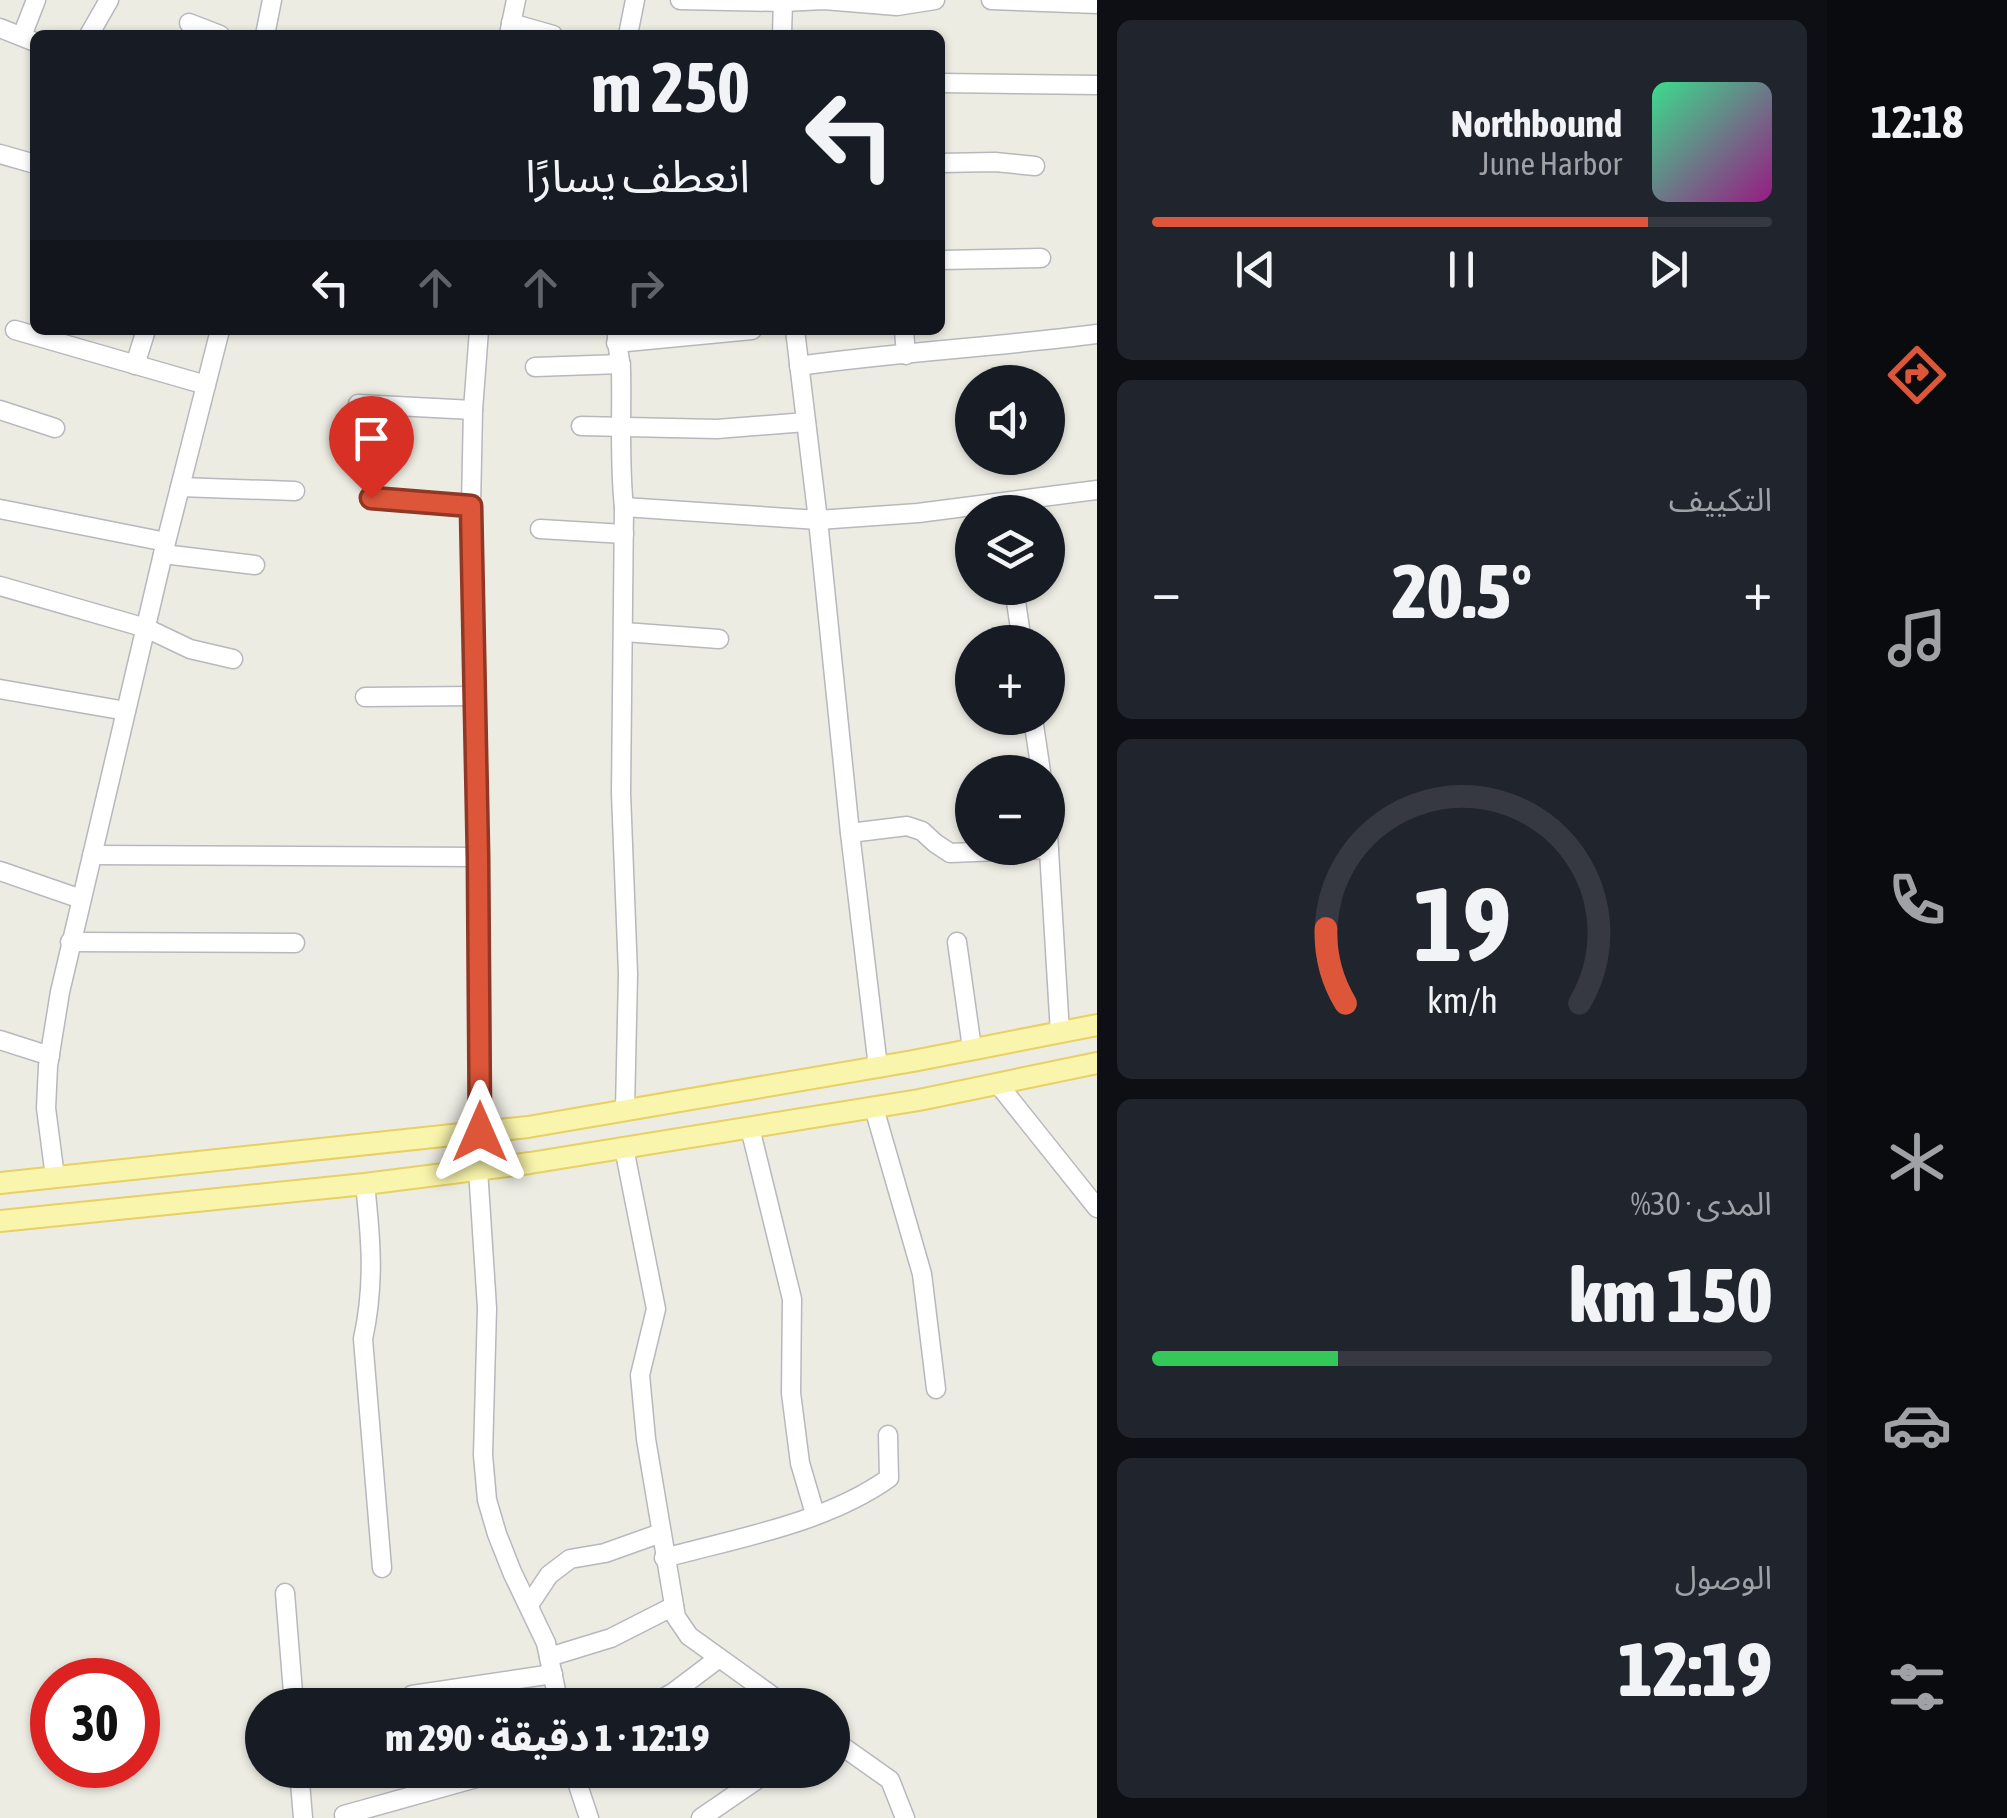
<!DOCTYPE html>
<html lang="ar">
<head>
<meta charset="utf-8">
<style>
  :root { --surface:#171b24; --page:#20242c; --text:#f1f3f6; --muted:#9ea1a6; --line:#363941; --accent:#de5639 }
  body { margin:0; font-family:"Asap Condensed","Noto Sans Arabic",sans-serif; background:var(--page); color:var(--text); direction:rtl; height:100vh; display:flex; flex-direction:column; font-size:38px; white-space:nowrap }
  * { box-sizing:border-box; margin:0 }
  p { font-size:32px; color:var(--muted) }
  .icon { flex:none; width:55px; height:55px; fill:none; stroke:currentColor; stroke-width:2; stroke-linecap:round; stroke-linejoin:round }
  .map { position:relative; flex:1; overflow:hidden; direction:ltr }
  .side { display:flex; flex-direction:column; gap:20px; padding:20px; background:#0d0f14; width:730px }
  .side>* { flex:none }
  .top-card { position:absolute; left:30px; top:30px; width:915px; height:305px; border-radius:15px; box-shadow:0 2px 8px #0004; direction:rtl; background:#171b24; color:var(--text); overflow:hidden }
  .tools { position:absolute; left:955px; top:365px; display:grid; gap:20px }
  .tools a { display:grid; place-items:center; width:110px; height:110px; border-radius:50%; background:var(--surface); box-shadow:0 2px 8px #0004; font-size:50px }
  .speed { position:absolute; left:30px; top:1658px; display:flex; gap:20px; font-size:50px; font-weight:700; text-align:center }
  .speed>* { display:grid; place-content:center; width:130px; height:130px; border-radius:50%; background:var(--surface); box-shadow:0 2px 8px #0004; line-height:1 }
  .speed .limit { border:15px solid #d22; background:#fff; color:#111 }
  .pin { position:absolute; display:grid; place-items:center; width:85px; height:85px; color:#fff; margin:-102px -42px; border-radius:50% 50% 50% 0; rotate:-45deg; box-shadow:0 0 10px #0007 }
  .pin .icon { rotate:45deg }
  .me { position:absolute; width:110px; margin:-55px; rotate:0deg; stroke-linejoin:round; filter:drop-shadow(0 0 8px #0008) }
  .turn { display:flex; align-items:center; gap:35px; height:210px; padding:0 30px; font-size:45px }
  .turn .icon { width:130px; height:130px; stroke-width:2.5 }
  .turn b { display:block; font-size:70px; line-height:85px }
  .lanes { display:flex; align-items:center; height:95px; padding:0 30px; background:#0003; justify-content:center; gap:50px; direction:ltr }
  .lanes .off { opacity:.35 }
  .big { font-size:75px; font-weight:800; line-height:1.1 }
  .side .card { flex:1; display:flex; flex-direction:column; justify-content:center; gap:15px; min-width:0; padding:0 35px; border-radius:15px; background:var(--page) }
  .side .dial { align-items:center; gap:0 }
  .dial svg { height:260px; overflow:visible; fill:none; stroke:var(--line); stroke-width:7; stroke-linecap:round; text-anchor:middle }
  .dial text { fill:var(--text); stroke:none }
  .song { display:flex; align-items:center; gap:30px }
  .cover { width:120px; height:120px; border-radius:15px; background:linear-gradient(135deg,hsl(150 70% 55%),hsl(310 70% 35%)) }
  .played { height:10px; border-radius:5px; background:linear-gradient(90deg,var(--accent) 80%,var(--line) 80%) }
  .keys { display:flex; justify-content:space-around; direction:ltr }
  .heat { display:flex; justify-content:space-between; align-items:center; font-size:55px; direction:ltr }
  .charge { height:15px; border-radius:8px; background:linear-gradient(90deg,#34c759 30%,var(--line) 0) }
  .trip { position:absolute; left:245px; top:1688px; width:605px; height:100px; border-radius:50px; background:var(--surface); box-shadow:0 2px 8px #0004; font-weight:800; line-height:100px; text-align:center; direction:rtl }
  main { display:flex; flex:1; min-height:0 }
  .tabs { display:flex; flex-direction:column; width:180px; justify-content:space-around; align-items:center; background:#090b0e; color:var(--muted) }
  .tabs .icon { width:70px; height:70px }
  .tabs .selected { color:var(--accent) }
  .tabs b { font-size:45px; color:var(--text) }
  .map>svg:first-child { display:block }
</style>
</head>
<body>
<main>
<nav class="tabs">
<b>12:18</b>
<svg class="icon selected" aria-label="directions" viewBox="0 0 24 24"><path d="M12 3l9 9-9 9-9-9zM9 14v-3h6M13 9l2 2-2 2"/></svg>
<svg class="icon" aria-label="music" viewBox="0 0 24 24"><path d="M9 18V5l10-2v13"/><circle cx="6" cy="18" r="3"/><circle cx="16" cy="16" r="3"/></svg>
<svg class="icon" aria-label="phone" viewBox="0 0 24 24"><path d="M5 4h4l2 5-3 2q2 4 5 5l2-3 5 2v4C11 20 4 13 5 4z"/></svg>
<svg class="icon" aria-label="climate" viewBox="0 0 24 24"><path d="M12 3v18M4 7l16 10M4 17L20 7"/></svg>
<svg class="icon" aria-label="car" viewBox="0 0 24 24"><path d="M5 17H2v-5l4-1 3-4h7l3 4 3 1v5h-3M9 17h6M6 11h13"/><circle cx="7" cy="17" r="2"/><circle cx="17" cy="17" r="2"/></svg>
<svg class="icon" aria-label="filters" viewBox="0 0 24 24"><path d="M4 7h16M4 17h16"/><circle cx="9" cy="7" r="2"/><circle cx="15" cy="17" r="2"/></svg>
</nav>
<section class="side">
<div class="card">
<div class="song"><i class="cover"></i><div><b>Northbound</b><p>June Harbor</p></div></div>
<div class="played"></div>
<div class="keys"><svg class="icon" aria-label="previous" viewBox="0 0 24 24"><path d="M18 5L8 12l10 7zM5 5v14"/></svg><svg class="icon" aria-label="pause" viewBox="0 0 24 24"><path d="M8 5v14M16 5v14"/></svg><svg class="icon" aria-label="next" viewBox="0 0 24 24"><path d="M6 5l10 7-10 7zM19 5v14"/></svg></div>
</div>
<div class="card"><p>التكييف</p>
<div class="heat"><a>−</a><b class="big">20.5°</b><a>+</a></div>
</div>
<div class="card dial"><svg viewBox="0 0 100 80">
<path d="M14 69A42 42 0 1 1 86 69"/>
<path d="M14 69A42 42 0 0 1 8 46" stroke="#de5639"/>
<text x="50" y="56" font-size="32" font-weight="700">19</text>
<text x="50" y="72" font-size="11">km/h</text>
</svg></div>
<div class="card"><p>المدى · 30%</p><b class="big">150 km</b><div class="charge"></div></div>
<div class="card"><p>الوصول</p><b class="big">12:19</b></div>
</section>
<div class="map">
<svg width="1097" height="1818" viewBox="0 0 1097 1818">
  <rect width="100%" height="100%" fill="#edece3"/>
  <g fill="none" stroke-linecap="round" stroke-linejoin="round">
    <!-- minor casing -->
    <g stroke="#b6b8bd" stroke-width="21">
      <g id="minor">
        <polyline points="680,0 783,2 824,0 897,6 935,0"/>
        <polyline points="991,0 1097,4"/>
        <polyline points="189,23 220,35"/>
        <polyline points="511,23 553,35"/>
        <polyline points="0,28 35,42"/>
        <polyline points="509,34 516,0"/>
        <polyline points="89,35 109,0"/>
        <polyline points="265,35 272,0"/>
        <polyline points="628,35 635,0"/>
        <polyline points="782,35 783,0"/>
        <polyline points="22,36 36,0"/>
        <polyline points="940,83 1097,85"/>
        <polyline points="0,154 35,164"/>
        <polyline points="940,163 995,162 1035,166"/>
        <polyline points="940,260 1041,258"/>
        <polyline points="15,330 206,385"/>
        <polyline points="479,330 473,410 471,506 478,857 480,1132"/>
        <path d="M 617,330 C 616,344 620,356 621,370 C 622,416 619,462 624,507 L 621,793 L 628,974 L 625,1110"/>
        <polyline points="795,330 818,520 850,833 878,1067"/>
        <polyline points="904,330 906,355"/>
        <polyline points="616,343 752,330"/>
        <polyline points="135,365 146,330"/>
        <path d="M 799,366 C 898,352 998,347 1097,334"/>
        <polyline points="535,367 621,364"/>
        <polyline points="358,404 473,410"/>
        <polyline points="0,410 55,428"/>
        <polyline points="581,426 717,429 806,422"/>
        <polyline points="180,487 295,491"/>
        <polyline points="371,497 471,506"/>
        <polyline points="624,507 818,520 918,513 1097,490"/>
        <polyline points="0,509 166,542"/>
        <polyline points="540,529 624,534"/>
        <polyline points="163,554 255,565"/>
        <polyline points="0,586 146,628 190,649 233,659"/>
        <polyline points="1014,588 1022,642"/>
        <polyline points="624,632 719,639"/>
        <polyline points="0,689 126,711"/>
        <polyline points="365,697 475,696"/>
        <polyline points="1033,718 1041,772"/>
        <polyline points="850,833 907,826 922,831 935,843 950,853 1049,849"/>
        <polyline points="1048,834 1060,1033"/>
        <polyline points="92,855 478,857"/>
        <polyline points="0,871 81,899"/>
        <polyline points="70,942 295,943"/>
        <polyline points="957,942 972,1048"/>
        <polyline points="0,1040 50,1056"/>
        <polyline points="998,1084 1097,1208"/>
        <polyline points="874,1108 922,1274 936,1389"/>
        <polyline points="750,1128 792,1299 791,1393 800,1463 815,1514"/>
        <polyline points="624,1148 656,1309 640,1375 646,1439 676,1617 689,1636 785,1705"/>
        <polyline points="478,1169 487,1308 483,1455 487,1500 497,1534 512,1572 546,1643 559,1705"/>
        <polyline points="55,1177 46,1108 48,1066 60,992 163,554 220,330"/>
        <path d="M 365,1184 C 371,1239 375,1284 363,1339 L 382,1568"/>
        <path d="M 664,1558 C 738,1538 826,1523 889,1478 L 888,1435"/>
        <polyline points="285,1593 294,1705"/>
        <polyline points="529,1605 549,1575 570,1559 605,1553 661,1533"/>
        <polyline points="549,1657 611,1638 674,1606"/>
        <polyline points="412,1695 553,1674"/>
        <polyline points="651,1705 674,1692 719,1658"/>
        <polyline points="832,1739 890,1780 905,1818"/>
        <polyline points="299,1770 303,1818"/>
        <polyline points="573,1770 589,1818"/>
        <polyline points="344,1815 505,1770"/>
        <polyline points="701,1818 771,1770"/>
      </g>
    </g>
    <!-- major casing -->
    <g stroke="#e8d062" stroke-width="24">
      <g id="major">
        <polyline points="0,1183 528,1127 913,1061 1097,1025"/>
        <polyline points="0,1221 365,1184 530,1163 919,1100 1097,1063"/>
      </g>
    </g>
    <!-- minor -->
    <use href="#minor" stroke="#fff" stroke-width="18"/>
    <!-- major -->
    <use href="#major" stroke="#faf5ac" stroke-width="20"/>
  </g>
  <g fill="none" stroke-linecap="round" stroke-linejoin="round">
    <!-- route casing -->
    <g stroke="#903825" stroke-width="25">
      <polyline id="route" points="371,498 471,506 478,857 480,1132"/>
    </g>
    <!-- route -->
    <use href="#route" stroke="#de5639" stroke-width="18"/>
  </g>
</svg>
<div class="tools">
<a><svg class="icon" aria-label="sound" viewBox="0 0 24 24"><path d="M4 9h4l5-4v14l-5-4H4zM17 9q2 3 0 6"/></svg></a>
<a><svg class="icon" aria-label="layers" viewBox="0 0 24 24"><path d="M12 4l9 5-9 5-9-5zM3 14l9 5 9-5"/></svg></a>
<a>+</a>
<a>−</a>
</div>
<div class="speed"><div class="limit">30</div></div>
<div class="pin" style="left:371px;top:498px;background:#d93025"><svg class="icon" aria-label="arrive" viewBox="0 0 24 24"><path d="M6 21V4h12l-3 4 3 4H6"/></svg></div>
<svg class="me" style="left:480px;top:1132px" viewBox="-20 -20 40 40"><path d="M0-17L14 15 0 8-14 15z" fill="#de5639" stroke="#fff" stroke-width="4"/></svg>
<div class="trip">12:19 · 1 دقيقة · 290 m</div>
<div class="top-card">
<div class="turn"><svg class="icon" aria-label="left" viewBox="0 0 24 24"><path d="M17 20v-9H6M10 6l-5 5 5 5"/></svg><div><b>250 m</b>انعطف يسارًا</div></div>
<div class="lanes"><svg class="icon" aria-label="left" viewBox="0 0 24 24"><path d="M17 20v-9H6M10 6l-5 5 5 5"/></svg><svg class="icon off" aria-label="ahead" viewBox="0 0 24 24"><path d="M12 20V5M6 11l6-6 6 6"/></svg><svg class="icon off" aria-label="ahead" viewBox="0 0 24 24"><path d="M12 20V5M6 11l6-6 6 6"/></svg><svg class="icon off" aria-label="right" viewBox="0 0 24 24"><path d="M7 20v-9h11M14 6l5 5-5 5"/></svg></div>
</div>
</div>
</main>
</body>
</html>
